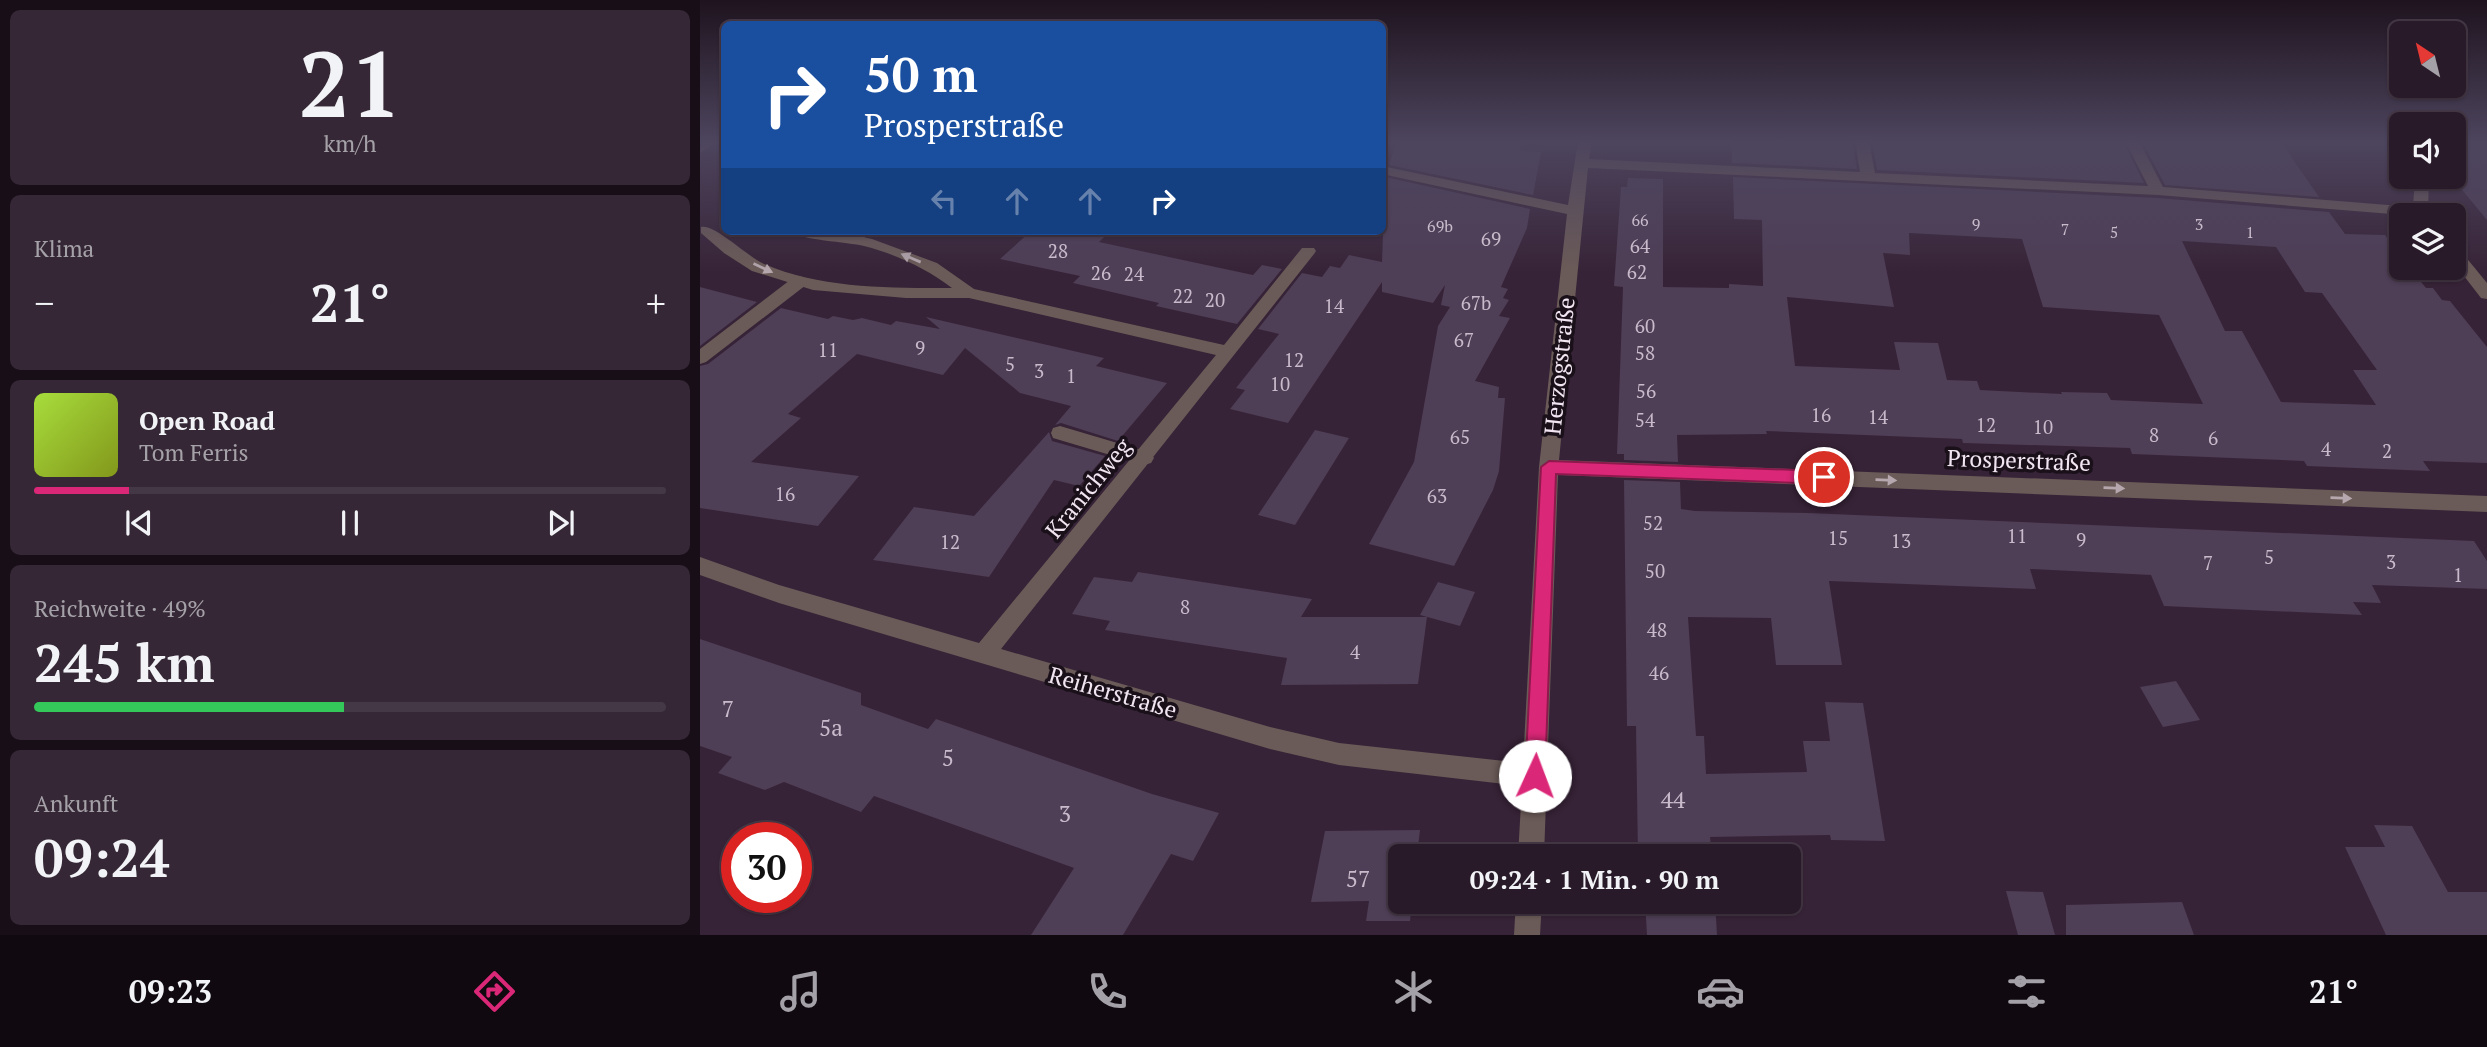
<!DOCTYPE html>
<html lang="de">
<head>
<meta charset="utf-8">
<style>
  :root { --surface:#291a29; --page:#352735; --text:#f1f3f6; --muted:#a5a1a8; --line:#453846; --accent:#db2777 }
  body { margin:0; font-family:"PT Serif",serif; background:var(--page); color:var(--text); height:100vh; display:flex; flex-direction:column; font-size:26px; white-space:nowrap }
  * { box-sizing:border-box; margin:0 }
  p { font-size:23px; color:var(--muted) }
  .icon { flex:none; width:38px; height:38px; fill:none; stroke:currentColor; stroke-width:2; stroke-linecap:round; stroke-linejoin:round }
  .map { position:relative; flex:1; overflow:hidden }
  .details { display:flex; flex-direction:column; gap:10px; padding:10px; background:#170e17; width:700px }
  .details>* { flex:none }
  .guide { position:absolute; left:21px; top:21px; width:665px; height:214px; border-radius:10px; box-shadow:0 2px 5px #0004,0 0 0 2px var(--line); background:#1a4fa0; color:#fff; overflow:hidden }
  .needle { width:46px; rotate:325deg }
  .buttons { position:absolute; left:1689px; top:21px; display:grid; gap:14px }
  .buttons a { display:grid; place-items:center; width:77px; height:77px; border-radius:10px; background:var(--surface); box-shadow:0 2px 5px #0004,0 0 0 2px var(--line); font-size:35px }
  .speed { position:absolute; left:21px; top:822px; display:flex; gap:14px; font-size:35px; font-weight:700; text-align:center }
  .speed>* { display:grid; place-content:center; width:91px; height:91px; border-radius:50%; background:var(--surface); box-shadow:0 2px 5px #0004,0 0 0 2px var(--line); line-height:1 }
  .speed .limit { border:10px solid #d22; background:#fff; color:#111 }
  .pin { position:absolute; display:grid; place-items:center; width:60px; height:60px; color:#fff; margin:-30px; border:4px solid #fff; border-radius:50%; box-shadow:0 2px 7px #0007 }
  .me { position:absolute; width:77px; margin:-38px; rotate:2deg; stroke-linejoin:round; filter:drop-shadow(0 0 5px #0008) }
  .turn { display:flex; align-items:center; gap:24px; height:147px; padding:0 28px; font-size:32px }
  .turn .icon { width:91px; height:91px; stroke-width:2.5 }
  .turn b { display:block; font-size:49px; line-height:60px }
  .lanes { display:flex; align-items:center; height:66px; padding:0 28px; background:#0003; justify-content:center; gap:35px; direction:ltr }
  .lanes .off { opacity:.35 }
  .big { font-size:52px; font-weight:700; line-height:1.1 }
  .details .card { flex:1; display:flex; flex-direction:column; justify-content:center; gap:10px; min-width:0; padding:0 24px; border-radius:10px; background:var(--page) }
  .details .dial { align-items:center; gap:0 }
  .dial b { font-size:91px; line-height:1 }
  .song { display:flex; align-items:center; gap:21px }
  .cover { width:84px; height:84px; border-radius:10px; background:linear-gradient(135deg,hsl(80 70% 55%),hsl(70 70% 35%)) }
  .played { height:7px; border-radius:4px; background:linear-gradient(90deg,var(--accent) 15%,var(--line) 15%) }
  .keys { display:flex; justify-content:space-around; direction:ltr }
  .heat { display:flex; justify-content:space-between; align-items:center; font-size:38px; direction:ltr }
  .charge { height:10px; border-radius:5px; background:linear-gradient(90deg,#34c759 49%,var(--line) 0) }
  .trip { position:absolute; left:688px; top:844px; width:413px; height:70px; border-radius:10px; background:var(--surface); box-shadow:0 2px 5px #0004,0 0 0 2px var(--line); font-weight:700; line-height:70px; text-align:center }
  .menu { display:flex; height:112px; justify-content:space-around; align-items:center; background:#100a10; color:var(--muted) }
  .menu .icon { width:49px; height:49px }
  .menu .current { color:var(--accent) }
  .menu b { font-size:32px; color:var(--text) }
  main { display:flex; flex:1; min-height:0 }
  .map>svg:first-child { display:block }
</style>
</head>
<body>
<main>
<section class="details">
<div class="card dial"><b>21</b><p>km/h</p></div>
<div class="card"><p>Klima</p>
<div class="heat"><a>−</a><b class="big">21°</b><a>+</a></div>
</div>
<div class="card">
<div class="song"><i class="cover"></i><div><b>Open Road</b><p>Tom Ferris</p></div></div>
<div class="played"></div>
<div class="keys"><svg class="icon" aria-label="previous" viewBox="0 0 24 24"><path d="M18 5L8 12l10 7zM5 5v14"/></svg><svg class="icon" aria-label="pause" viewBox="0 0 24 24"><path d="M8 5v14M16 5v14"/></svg><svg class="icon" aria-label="next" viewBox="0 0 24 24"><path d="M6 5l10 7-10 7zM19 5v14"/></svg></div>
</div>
<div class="card"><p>Reichweite · 49%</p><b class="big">245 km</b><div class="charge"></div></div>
<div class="card"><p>Ankunft</p><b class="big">09:24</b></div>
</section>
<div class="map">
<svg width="1787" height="935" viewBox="0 0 1787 935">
  <rect width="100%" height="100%" fill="#372337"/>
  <!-- building -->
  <g fill="#4e3e56" fill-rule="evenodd">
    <polygon points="697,141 822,141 820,151 841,152 833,195 689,165"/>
    <polygon points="1032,141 1152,141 1157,169 1032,163"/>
    <polygon points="1172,141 1423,141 1444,183 1177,170"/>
    <polygon points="1442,141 1580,141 1619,197 1465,185"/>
    <polygon points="1754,141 1787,141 1787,220 1754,180"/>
    <polygon points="685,177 830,209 827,228 801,287 808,289 803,298 809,300 799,316 810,318 775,381 799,387 798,398 805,398 799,471 793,490 754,566 669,544 714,462 738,326 750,307 741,305 745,285 733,303 682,292 682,282 588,423 530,409 545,390 536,388 579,334 558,329 602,273 622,277 630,266 640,268 649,255 682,262"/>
    <path d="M 1033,177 L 1458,198 L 1629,212 L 1645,234 L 1685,235 L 1701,256 L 1701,268 L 1710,268 L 1726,288 L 1733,288 L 1742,300 L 1750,301 L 1787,347 L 1787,463 L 1723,461 L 1730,471 L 1607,466 L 1604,461 L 1432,454 L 1430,448 L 1263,443 L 1262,439 L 1066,431 L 1067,434 L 977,435 L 978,462 L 924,460 L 924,454 L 917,454 L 923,287 L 914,286 L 921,187 L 927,187 L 928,178 L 963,179 L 963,287 L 1029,288 L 1029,284 L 1063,286 L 1062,220 L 1034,219 ZM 1209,233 L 1322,239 L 1343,307 L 1459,315 L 1503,404 L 1411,400 L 1407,393 L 1361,392 L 1362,394 L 1280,390 L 1277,381 L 1247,380 L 1238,343 L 1194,342 L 1200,370 L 1095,366 L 1087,297 L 1194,307 L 1183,253 L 1210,255 ZM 1482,241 L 1576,247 L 1605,292 L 1622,293 L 1677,370 L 1653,370 L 1676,405 L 1581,402 L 1542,331 L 1525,331 Z"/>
    <polygon points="331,231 410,231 399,242 553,275 562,265 582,269 537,324 456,306 459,303 373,283 380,276 300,259"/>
    <polygon points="0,287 57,302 0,346"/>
    <polygon points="81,308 128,319 133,316 153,320 162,318 191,325 196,321 240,329 226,317 404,358 396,366 467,383 418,441 361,423 355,425 371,406 320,393 265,348 243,375 157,354 88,414 101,418 51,462 159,476 118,526 0,508 0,366 8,364"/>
    <polygon points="615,430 649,438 595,525 558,515"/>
    <polygon points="349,432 352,441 405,456 379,486 354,480 289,577 173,560 214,507 274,516"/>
    <polygon points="924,480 980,482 981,509 995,511 1108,513 1774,541 1787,561 1787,589 1672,585 1681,603 1653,602 1662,615 1464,606 1451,575 1330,569 1336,589 1129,581 1142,665 1076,665 1071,618 988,617 996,736 1004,736 1006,774 1107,772 1103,741 1130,741 1125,702 1163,703 1185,841 1131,840 1130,835 1010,837 1012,856 938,856 936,726 927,726"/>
    <polygon points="438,572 612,599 601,617 727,617 718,684 581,685 587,658 405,630 410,621 372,614 394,577 432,582"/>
    <polygon points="738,582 775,592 760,626 720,615"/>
    <polygon points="0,639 161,693 161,705 228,729 236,719 452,794 519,813 493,861 471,854 423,935 331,935 374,868 174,796 161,812 84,782 65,790 18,773 32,757 0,746"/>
    <polygon points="1476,681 1500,720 1463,727 1440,687"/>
    <polygon points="1674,825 1712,826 1748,892 1787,892 1787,935 1686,935 1645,847 1685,847"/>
    <polygon points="720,830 717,856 700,856 700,901 712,901 710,921 666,921 669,901 611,902 625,831"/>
    <polygon points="1306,891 1343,892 1355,935 1318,935"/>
    <polygon points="945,901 1015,901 1017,935 947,935"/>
    <polygon points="1482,902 1494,935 1366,935 1366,905"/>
  </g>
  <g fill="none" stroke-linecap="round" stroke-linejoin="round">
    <!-- service -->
    <g fill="#6b5b58" fill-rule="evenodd">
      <polygon points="156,231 174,231 157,243 149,238"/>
      <polygon points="100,276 108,281 106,285 6,362 0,364 0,349 94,277"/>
      <polygon points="360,426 451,453 454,458 451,463 444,465 353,438 351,433 353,428"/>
    </g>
    <!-- minor -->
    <g fill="#6b5b58" fill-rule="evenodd">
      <polygon points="2,141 19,141 0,153"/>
      <path d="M 878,141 L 892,141 L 889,159 L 1160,172 L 1155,141 L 1169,141 L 1175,173 L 1448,186 L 1425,141 L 1439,141 L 1463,187 L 1713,207 L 1715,177 L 1729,177 L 1728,211 L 1731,215 L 1704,215 L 1458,195 L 888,168 L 859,460 L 1787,496 L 1787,512 L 858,475 L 844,856 L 818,856 L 822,786 L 639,765 L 570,749 L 79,603 L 0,575 L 0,557 L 79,585 L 279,643 L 516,355 L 269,298 L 206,298 L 113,290 L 52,271 L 24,253 L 1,233 L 1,227 C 14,223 48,257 64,264 C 122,289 190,288 252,288 C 226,268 195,254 164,246 C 148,242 99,240 90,231 L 136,231 L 172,239 L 237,263 L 274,289 L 524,345 L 602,248 L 614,248 L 616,251 L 614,254 L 301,649 L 570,727 L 639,743 L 823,763 L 839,467 L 867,214 L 682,174 L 682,166 L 868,205 Z"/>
      <polygon points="1693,141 1701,141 1701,147 1696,146"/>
      <polygon points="1754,248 1760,250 1787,283 1787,299 1781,298 1754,263"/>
      <polygon points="816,901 842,901 840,935 814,935"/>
    </g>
  </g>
  <!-- one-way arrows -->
  <defs><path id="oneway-solid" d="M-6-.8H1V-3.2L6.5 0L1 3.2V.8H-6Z" transform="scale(1.75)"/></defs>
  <g fill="#b5a7ad">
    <use href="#oneway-solid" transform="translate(211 258) rotate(-157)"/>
    <use href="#oneway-solid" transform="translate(63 268) rotate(25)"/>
    <use href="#oneway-solid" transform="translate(1186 480) rotate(2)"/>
    <use href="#oneway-solid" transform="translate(1414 488) rotate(2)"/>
    <use href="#oneway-solid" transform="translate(1641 498) rotate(2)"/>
  </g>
  <!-- sky -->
  <linearGradient id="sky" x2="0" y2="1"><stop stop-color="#1e131e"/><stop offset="0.52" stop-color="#4d455e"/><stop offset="1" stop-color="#4d455e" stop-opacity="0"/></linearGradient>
  <rect width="1787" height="272" fill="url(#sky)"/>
  <!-- route -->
  <polygon fill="#db2777" stroke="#8e194d" stroke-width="2" points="849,461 1124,471 1132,477 1124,484 856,474 845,776 842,783 835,786 828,783 825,776 841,467"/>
  <g text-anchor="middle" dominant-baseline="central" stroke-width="7" stroke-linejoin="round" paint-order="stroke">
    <!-- far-number labels -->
    <g font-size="16" fill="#c9bbcb">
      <text x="940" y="220">66</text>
      <text x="1276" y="224">9</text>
      <text x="1499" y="224">3</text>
      <text x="740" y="226">69b</text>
      <text x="1365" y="229">7</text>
      <text x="1414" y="232">5</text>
      <text x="1550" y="232">1</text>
    </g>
    <!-- number labels -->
    <g font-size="19" fill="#c9bbcb">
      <text x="791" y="238">69</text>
      <text x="940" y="245">64</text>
      <text x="358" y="250">28</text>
      <text x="937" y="271">62</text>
      <text x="401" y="272">26</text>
      <text x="434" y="273">24</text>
      <text x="483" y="295">22</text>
      <text x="515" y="299">20</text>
      <text x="776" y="302">67b</text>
      <text x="634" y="305">14</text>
      <text x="945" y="325">60</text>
      <text x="764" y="339">67</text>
      <text x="220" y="347">9</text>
      <text x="128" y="349">11</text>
      <text x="945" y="352">58</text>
      <text x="594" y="359">12</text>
      <text x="310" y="363">5</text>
      <text x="339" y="370">3</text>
      <text x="371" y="375">1</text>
      <text x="580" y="383">10</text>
      <text x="946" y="390">56</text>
      <text x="1121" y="414">16</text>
      <text x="1178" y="416">14</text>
      <text x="945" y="419">54</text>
      <text x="1286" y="424">12</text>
      <text x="1343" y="426">10</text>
      <text x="1454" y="434">8</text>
      <text x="760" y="436">65</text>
      <text x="1513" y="437">6</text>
      <text x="1626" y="448">4</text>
      <text x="1687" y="450">2</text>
      <text x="85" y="493">16</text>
      <text x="737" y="495">63</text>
      <text x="953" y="522">52</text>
      <text x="1317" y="535">11</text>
      <text x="1138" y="537">15</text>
      <text x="1381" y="539">9</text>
      <text x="1201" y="540">13</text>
      <text x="250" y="541">12</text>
      <text x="1569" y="556">5</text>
      <text x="1691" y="561">3</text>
      <text x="1508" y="562">7</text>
      <text x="955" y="570">50</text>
      <text x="1758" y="574">1</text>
      <text x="485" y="606">8</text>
      <text x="957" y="629">48</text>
      <text x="655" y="651">4</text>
      <text x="959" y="672">46</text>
    </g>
    <!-- street labels -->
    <g font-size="23" fill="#f2e5f2" stroke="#191019">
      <text transform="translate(859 366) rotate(-84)">Herzogstraße</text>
      <text transform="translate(1319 460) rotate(2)">Prosperstraße</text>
      <text transform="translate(388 488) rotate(-51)">Kranichweg</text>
      <text transform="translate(413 692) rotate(16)">Reiherstraße</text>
    </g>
    <!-- near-number labels -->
    <g font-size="23" fill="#c9bbcb">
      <text x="28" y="708">7</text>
      <text x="131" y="727">5a</text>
      <text x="248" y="757">5</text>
      <text x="973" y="799">44</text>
      <text x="365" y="813">3</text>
      <text x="658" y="878">57</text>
    </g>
  </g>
</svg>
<div class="buttons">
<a><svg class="needle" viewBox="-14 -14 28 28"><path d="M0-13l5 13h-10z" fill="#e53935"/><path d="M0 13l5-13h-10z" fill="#a5a1a8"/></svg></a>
<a><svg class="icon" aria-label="sound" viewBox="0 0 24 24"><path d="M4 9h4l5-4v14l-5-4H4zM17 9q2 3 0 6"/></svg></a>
<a><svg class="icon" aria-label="layers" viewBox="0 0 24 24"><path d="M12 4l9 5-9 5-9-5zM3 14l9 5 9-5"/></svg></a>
</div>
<div class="speed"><div class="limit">30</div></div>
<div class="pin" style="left:1124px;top:477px;background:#d93025"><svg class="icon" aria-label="arrive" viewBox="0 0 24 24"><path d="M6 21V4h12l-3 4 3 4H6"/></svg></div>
<svg class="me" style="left:835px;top:776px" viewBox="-20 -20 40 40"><circle r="19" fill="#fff"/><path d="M0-13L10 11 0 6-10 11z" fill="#db2777"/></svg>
<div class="trip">09:24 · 1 Min. · 90 m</div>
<div class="guide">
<div class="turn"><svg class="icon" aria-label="right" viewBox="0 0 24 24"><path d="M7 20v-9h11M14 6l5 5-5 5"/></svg><div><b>50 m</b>Prosperstraße</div></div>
<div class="lanes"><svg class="icon off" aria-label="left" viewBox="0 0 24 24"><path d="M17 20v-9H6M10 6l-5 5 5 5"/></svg><svg class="icon off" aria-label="ahead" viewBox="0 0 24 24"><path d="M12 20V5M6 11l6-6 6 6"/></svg><svg class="icon off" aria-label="ahead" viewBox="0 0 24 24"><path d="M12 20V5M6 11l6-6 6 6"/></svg><svg class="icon" aria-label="right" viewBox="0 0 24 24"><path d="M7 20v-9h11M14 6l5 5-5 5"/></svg></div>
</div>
</div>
</main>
<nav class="menu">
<b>09:23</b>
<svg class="icon current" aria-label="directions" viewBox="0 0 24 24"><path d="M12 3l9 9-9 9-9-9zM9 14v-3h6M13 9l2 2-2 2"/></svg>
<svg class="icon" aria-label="music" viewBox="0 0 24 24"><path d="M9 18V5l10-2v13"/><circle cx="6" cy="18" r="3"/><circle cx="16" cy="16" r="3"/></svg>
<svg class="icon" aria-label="phone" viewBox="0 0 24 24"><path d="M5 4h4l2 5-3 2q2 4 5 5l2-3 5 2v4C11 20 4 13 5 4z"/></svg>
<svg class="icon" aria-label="climate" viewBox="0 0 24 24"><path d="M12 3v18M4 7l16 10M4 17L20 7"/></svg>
<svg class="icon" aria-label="car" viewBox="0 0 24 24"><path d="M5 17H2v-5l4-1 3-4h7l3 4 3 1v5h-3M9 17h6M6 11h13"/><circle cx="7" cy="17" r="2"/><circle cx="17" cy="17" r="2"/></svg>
<svg class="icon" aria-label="filters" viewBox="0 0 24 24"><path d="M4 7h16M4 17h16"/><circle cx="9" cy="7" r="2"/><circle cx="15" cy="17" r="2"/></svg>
<b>21°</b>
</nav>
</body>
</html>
